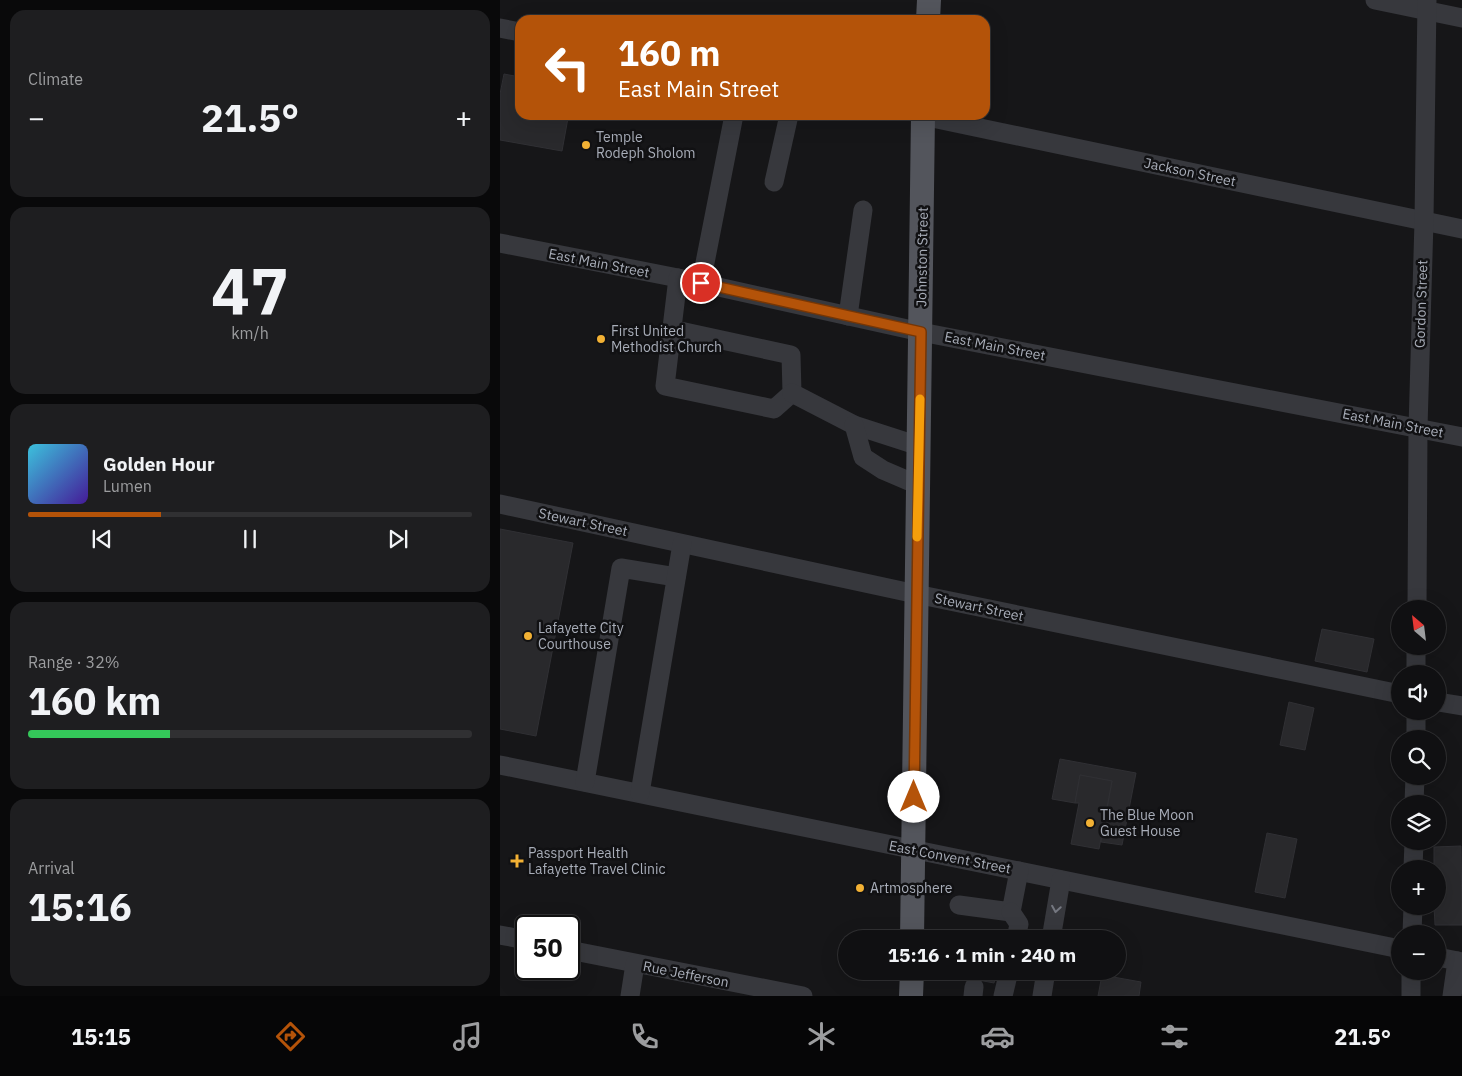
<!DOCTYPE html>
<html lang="en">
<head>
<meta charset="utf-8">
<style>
  :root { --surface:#101012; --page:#1e1e20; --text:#f1f3f6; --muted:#9c9d9f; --line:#303032; --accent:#b45309 }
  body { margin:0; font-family:"IBM Plex Sans",sans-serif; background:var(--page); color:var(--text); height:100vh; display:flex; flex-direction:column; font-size:19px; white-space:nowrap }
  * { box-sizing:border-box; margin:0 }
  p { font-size:16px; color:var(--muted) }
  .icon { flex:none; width:28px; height:28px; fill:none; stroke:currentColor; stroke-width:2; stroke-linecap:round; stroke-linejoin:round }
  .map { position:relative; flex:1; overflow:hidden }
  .panel { display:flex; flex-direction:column; gap:10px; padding:10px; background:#09090a; width:500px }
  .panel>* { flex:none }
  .guide { position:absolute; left:15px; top:15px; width:475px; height:105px; border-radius:15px; box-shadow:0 5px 20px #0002,0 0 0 1px var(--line); background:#b45309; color:#fff; overflow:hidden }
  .needle { width:32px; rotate:332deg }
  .buttons { position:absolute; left:891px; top:600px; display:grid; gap:10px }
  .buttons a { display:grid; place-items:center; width:55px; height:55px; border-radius:50%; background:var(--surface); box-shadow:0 5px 20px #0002,0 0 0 1px var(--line); font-size:25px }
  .speed { position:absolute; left:15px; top:915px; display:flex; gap:10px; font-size:25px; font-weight:700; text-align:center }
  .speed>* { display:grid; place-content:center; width:65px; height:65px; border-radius:50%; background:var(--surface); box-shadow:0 5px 20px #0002,0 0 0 1px var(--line); line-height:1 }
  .speed .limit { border:2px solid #111; border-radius:8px; background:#fff; color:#111 }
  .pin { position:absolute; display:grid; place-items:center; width:42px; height:42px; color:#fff; margin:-21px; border:2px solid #fff; border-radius:50%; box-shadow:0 1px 5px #0007 }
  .me { position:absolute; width:55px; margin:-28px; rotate:0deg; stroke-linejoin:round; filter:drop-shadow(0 0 4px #0008) }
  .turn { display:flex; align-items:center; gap:18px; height:105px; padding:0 20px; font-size:22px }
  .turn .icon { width:65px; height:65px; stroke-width:2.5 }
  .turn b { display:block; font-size:35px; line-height:42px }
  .big { font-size:38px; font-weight:700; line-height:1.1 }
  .panel .tile { flex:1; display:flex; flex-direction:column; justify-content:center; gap:8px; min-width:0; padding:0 18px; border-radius:15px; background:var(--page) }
  .panel .dial { align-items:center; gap:0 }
  .dial b { font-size:65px; line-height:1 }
  .song { display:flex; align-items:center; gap:15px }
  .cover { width:60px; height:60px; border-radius:8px; background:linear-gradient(135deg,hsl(190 70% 55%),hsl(260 70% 35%)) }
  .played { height:5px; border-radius:2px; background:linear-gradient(90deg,var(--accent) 30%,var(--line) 30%) }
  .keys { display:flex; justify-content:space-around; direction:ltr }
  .heat { display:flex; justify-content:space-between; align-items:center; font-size:28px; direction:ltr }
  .charge { height:8px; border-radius:4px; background:linear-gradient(90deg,#34c759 32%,var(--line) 0) }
  .trip { position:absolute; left:338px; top:930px; width:288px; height:50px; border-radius:25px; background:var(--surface); box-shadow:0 5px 20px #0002,0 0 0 1px var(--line); font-weight:700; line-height:50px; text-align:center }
  .tabs { display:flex; height:80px; justify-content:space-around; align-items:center; background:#060607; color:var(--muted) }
  .tabs .icon { width:35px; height:35px }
  .tabs .on { color:var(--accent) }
  .tabs b { font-size:22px; color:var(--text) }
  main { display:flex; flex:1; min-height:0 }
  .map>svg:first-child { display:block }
</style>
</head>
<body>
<main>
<section class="panel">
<div class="tile"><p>Climate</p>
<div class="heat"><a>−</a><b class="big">21.5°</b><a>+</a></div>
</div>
<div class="tile dial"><b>47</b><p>km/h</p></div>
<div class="tile">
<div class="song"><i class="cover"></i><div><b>Golden Hour</b><p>Lumen</p></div></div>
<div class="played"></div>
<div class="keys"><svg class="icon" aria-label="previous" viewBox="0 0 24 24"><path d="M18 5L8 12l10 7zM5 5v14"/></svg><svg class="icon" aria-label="pause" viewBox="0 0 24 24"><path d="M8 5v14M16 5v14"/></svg><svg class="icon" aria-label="next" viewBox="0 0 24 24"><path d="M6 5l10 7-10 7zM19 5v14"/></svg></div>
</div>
<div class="tile"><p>Range · 32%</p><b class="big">160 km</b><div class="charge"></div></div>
<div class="tile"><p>Arrival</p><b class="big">15:16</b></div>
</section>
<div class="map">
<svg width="962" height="996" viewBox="0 0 962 996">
  <rect width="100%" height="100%" fill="#161618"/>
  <!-- building -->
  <g fill="#29292c" stroke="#303034">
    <polygon points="4,74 20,77 20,115 57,115 68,118 62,151 0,140 0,94"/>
    <polygon points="0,529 73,543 36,736 0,729"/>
    <polygon points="822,629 874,639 867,672 815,661"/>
    <polygon points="789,702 814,708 805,750 780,745"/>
    <polygon points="560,759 636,773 622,845 601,842 612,781 580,775 575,803 552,799"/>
    <polygon points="580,775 612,781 599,849 571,844 579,803 575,803"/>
    <polygon points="767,833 797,839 785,898 755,892"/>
    <polygon points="961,846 962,925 935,925 934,906 938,906 938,869 934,869 934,847"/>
    <polygon points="453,971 501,971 500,977 496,976 494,983 452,975"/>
    <polygon points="602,975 641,982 639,996 598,996"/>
  </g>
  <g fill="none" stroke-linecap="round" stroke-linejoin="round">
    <!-- minor -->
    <g stroke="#37383d" stroke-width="19">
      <polyline points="875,0 962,18"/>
      <polyline points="0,28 20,32"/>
      <polyline points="418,115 962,229"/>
      <polyline points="274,182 289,115"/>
      <polyline points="0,243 178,278 421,332 962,437"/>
      <polyline points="201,283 234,115"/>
      <polyline points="348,316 363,210"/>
      <polyline points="171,329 291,355 292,393 274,409 165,386 178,278"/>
      <polyline points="292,393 354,425 419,446"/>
      <polyline points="354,425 363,457 383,470 418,485"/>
      <polyline points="0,504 416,594 900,694"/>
      <polyline points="917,609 918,428 924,221 927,0"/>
      <polyline points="916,674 916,646"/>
      <polyline points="938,702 962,706"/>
      <polyline points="916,739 916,711"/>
      <polyline points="0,765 900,949"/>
      <polyline points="85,782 121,568 176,577"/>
      <polyline points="140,793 182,544"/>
      <polyline points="914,804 915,776"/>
      <polyline points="913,869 914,841"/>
      <polyline points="459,905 511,912 519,871"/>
      <polyline points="511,912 519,924 516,939"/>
      <polyline points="912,934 913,906"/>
      <polyline points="0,935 26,940"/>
      <polyline points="551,939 561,880"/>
      <polyline points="69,950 303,996"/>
      <polyline points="938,957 962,962"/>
      <polyline points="130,996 135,964"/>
      <polyline points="473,996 474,987"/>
      <polyline points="503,996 509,971"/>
      <polyline points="542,996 546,971"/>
      <polyline points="911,996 911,971"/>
      <polyline points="952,996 957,961"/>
    </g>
    <!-- major -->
    <g stroke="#53555c" stroke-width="24">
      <polyline points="428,20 429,0"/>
      <polyline points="412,939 423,115"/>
      <polyline points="411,996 412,971"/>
    </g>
  </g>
  <!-- one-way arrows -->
  <defs><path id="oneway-chevron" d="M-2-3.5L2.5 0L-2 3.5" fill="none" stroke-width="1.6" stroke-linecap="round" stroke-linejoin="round" transform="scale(1.25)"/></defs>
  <use stroke="#757881" href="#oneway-chevron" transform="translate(556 909) rotate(99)"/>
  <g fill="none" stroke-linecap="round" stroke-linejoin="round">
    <!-- route casing -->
    <g stroke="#753606" stroke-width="12">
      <polyline id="route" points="201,283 421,332 414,797"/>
    </g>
    <!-- route -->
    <use href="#route" stroke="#b45309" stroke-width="9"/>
    <!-- slow -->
    <polyline stroke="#f59e0b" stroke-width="9" points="417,537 420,399"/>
  </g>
  <!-- markers -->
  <g fill="#f2b134" stroke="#111113" stroke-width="2">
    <circle cx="86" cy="145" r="5"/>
    <circle cx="101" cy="339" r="5"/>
    <circle cx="28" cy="636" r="5"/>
    <circle cx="590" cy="823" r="5"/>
    <path d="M14.5 853.5h5v5h5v5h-5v5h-5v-5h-5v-5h5z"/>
    <circle cx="360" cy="888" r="5"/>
  </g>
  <g text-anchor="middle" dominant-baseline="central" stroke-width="5" stroke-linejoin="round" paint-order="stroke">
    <!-- poi labels -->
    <g font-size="14" fill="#a8adb8" stroke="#111113" text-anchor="start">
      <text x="96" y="137">Temple<tspan x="96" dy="16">Rodeph Sholom</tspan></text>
      <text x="111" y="331">First United<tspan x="111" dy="16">Methodist Church</tspan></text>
      <text x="38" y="628">Lafayette City<tspan x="38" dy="16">Courthouse</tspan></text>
      <text x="600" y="815">The Blue Moon<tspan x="600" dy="16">Guest House</tspan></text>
      <text x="28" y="853">Passport Health<tspan x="28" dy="16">Lafayette Travel Clinic</tspan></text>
      <text x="370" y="888">Artmosphere</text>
    </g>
    <!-- street labels -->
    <g font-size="14" fill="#a8adb8" stroke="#111113">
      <text transform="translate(690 172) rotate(12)">Jackson Street</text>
      <text transform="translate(422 257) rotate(-89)">Johnston Street</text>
      <text transform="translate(99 263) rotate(11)">East Main Street</text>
      <text transform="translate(921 304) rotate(-88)">Gordon Street</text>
      <text transform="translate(495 346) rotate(11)">East Main Street</text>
      <text transform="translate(893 423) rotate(11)">East Main Street</text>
      <text transform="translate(83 522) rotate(12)">Stewart Street</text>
      <text transform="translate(479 607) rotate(12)">Stewart Street</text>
      <text transform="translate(450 857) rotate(11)">East Convent Street</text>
      <text transform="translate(186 974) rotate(11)">Rue Jefferson</text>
    </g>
  </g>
</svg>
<div class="buttons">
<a><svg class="needle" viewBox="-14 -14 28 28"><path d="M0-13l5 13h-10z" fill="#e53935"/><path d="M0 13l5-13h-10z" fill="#9c9d9f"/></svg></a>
<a><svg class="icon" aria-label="sound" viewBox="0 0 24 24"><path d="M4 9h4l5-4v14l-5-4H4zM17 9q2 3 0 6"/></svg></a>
<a><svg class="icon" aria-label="search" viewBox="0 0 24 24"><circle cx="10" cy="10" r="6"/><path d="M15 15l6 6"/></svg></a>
<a><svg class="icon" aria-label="layers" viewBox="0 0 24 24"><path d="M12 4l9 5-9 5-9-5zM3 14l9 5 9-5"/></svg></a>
<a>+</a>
<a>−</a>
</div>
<div class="speed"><div class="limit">50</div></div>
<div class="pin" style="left:201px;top:283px;background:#d93025"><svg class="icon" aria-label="arrive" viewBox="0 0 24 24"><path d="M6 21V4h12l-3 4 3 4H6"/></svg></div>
<svg class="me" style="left:414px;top:797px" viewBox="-20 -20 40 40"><circle r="19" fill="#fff"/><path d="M0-13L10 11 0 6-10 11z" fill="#b45309"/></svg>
<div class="trip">15:16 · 1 min · 240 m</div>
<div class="guide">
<div class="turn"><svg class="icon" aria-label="left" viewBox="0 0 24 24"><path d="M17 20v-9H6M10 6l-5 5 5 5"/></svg><div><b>160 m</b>East Main Street</div></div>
</div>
</div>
</main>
<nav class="tabs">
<b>15:15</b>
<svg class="icon on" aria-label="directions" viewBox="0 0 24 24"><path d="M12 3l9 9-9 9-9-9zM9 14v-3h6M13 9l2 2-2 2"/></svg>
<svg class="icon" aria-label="music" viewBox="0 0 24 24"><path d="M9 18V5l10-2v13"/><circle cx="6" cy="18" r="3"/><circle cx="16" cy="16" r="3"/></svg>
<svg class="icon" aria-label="phone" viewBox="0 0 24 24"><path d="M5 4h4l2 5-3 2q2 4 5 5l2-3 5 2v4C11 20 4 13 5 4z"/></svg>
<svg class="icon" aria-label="climate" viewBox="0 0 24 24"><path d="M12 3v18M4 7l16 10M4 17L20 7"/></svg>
<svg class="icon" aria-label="car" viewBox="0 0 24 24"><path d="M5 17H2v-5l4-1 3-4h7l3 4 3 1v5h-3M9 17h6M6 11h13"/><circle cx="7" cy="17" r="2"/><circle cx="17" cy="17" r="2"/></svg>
<svg class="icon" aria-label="filters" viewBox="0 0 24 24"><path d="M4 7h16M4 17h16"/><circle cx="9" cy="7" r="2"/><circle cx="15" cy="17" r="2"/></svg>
<b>21.5°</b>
</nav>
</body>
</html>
